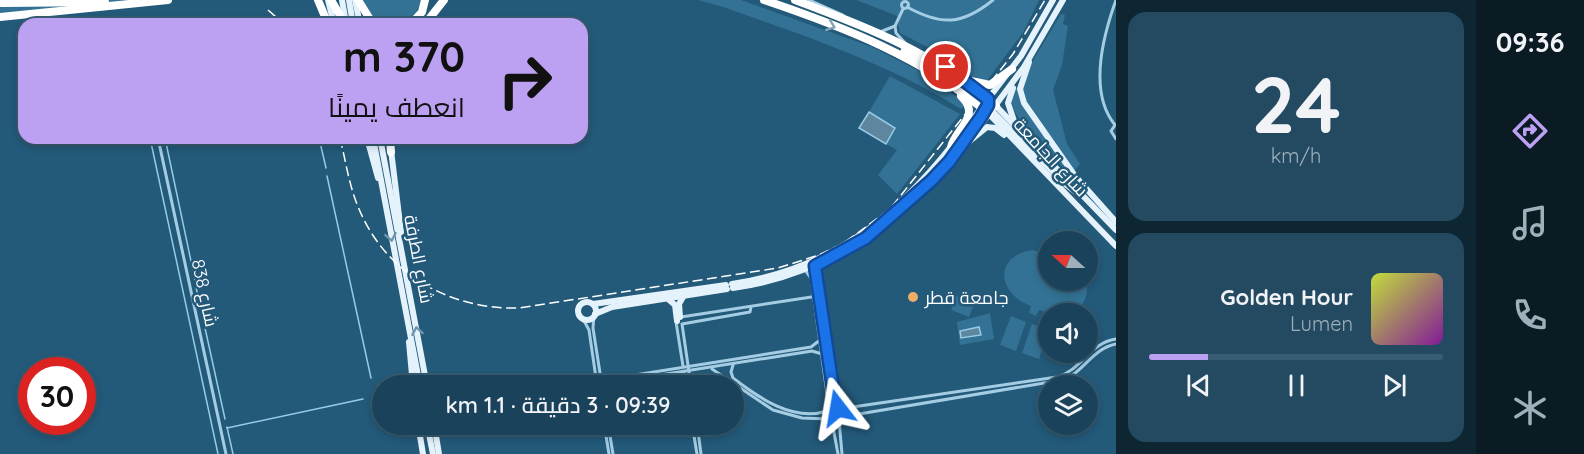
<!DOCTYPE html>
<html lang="ar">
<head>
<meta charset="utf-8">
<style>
  :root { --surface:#1a435b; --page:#234a61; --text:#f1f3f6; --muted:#9fb0bb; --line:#385c71; --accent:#bca0f2 }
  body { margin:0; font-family:Quicksand,Cairo,sans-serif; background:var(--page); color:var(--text); direction:rtl; height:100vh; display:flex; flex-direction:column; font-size:22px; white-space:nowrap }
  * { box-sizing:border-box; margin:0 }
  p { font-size:20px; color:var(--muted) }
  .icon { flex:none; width:33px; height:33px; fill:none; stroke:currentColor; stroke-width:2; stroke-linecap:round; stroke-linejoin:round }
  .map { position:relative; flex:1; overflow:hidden; direction:ltr }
  .details { display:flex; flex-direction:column; gap:12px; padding:12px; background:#0e2532; width:360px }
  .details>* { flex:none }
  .top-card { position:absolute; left:18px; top:18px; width:570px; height:126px; border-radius:18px; box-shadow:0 3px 9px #0003,0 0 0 2px var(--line); direction:rtl; background:#bca0f2; color:#111; overflow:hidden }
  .needle { width:39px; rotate:291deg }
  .fabs { position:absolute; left:1038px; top:231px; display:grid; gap:12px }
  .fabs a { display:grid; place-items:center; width:60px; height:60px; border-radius:50%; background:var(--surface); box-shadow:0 3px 9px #0003,0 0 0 2px var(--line); font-size:30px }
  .speed { position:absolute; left:18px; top:357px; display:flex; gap:12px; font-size:30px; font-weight:700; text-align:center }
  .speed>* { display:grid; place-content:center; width:78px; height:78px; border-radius:50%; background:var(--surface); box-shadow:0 3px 9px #0003,0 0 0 2px var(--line); line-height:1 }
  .speed .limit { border:9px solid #d22; background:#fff; color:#111 }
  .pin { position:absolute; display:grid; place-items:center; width:51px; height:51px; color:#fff; margin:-26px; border:3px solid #fff; border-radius:50%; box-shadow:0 2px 6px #0007 }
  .me { position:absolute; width:66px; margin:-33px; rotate:346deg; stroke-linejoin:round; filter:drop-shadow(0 0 4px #0008) }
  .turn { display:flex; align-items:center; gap:21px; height:126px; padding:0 24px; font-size:27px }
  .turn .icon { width:78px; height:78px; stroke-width:2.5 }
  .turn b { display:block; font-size:42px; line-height:51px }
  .details .tile { flex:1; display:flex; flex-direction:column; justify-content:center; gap:9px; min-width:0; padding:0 21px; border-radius:18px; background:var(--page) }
  .details .dial { align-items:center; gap:0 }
  .dial b { font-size:78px; line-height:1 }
  .song { display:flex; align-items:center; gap:18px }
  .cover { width:72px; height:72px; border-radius:9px; background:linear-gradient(135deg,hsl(70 70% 55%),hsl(290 70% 35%)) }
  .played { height:6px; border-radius:3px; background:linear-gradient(90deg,var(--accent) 20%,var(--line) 20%) }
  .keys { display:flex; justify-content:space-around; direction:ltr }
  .trip { position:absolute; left:372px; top:375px; width:372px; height:60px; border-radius:30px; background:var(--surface); box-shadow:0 3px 9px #0003,0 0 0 2px var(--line); font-weight:600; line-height:60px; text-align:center; direction:rtl }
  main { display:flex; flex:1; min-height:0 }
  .tab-bar { display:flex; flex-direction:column; width:108px; justify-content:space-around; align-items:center; background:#0a1b24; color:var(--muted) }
  .tab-bar .icon { width:42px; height:42px }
  .tab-bar .selected { color:var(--accent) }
  .tab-bar b { font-size:27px; color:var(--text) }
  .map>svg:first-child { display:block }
</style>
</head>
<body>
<main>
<nav class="tab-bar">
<b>09:36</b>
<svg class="icon selected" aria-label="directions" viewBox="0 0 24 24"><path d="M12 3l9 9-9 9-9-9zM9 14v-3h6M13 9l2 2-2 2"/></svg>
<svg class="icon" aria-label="music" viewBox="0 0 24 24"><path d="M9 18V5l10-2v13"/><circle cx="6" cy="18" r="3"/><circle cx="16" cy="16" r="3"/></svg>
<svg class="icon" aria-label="phone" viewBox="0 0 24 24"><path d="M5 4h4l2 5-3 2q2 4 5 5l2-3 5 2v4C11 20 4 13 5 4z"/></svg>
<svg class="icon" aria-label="climate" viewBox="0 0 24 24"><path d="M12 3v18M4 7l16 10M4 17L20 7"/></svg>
</nav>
<section class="details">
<div class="tile dial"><b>24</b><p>km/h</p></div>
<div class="tile">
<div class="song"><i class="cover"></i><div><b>Golden Hour</b><p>Lumen</p></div></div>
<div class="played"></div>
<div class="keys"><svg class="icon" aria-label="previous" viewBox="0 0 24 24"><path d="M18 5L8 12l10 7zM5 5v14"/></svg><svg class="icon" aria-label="pause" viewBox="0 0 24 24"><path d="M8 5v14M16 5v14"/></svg><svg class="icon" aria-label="next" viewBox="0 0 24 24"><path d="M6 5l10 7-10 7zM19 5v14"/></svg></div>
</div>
</section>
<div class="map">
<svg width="1116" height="454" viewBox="0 0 1116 454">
  <rect width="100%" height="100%" fill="#235979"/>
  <!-- green -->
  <g fill="#337294">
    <polygon points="0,0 126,0 0,15"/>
    <path d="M 362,0 L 421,0 C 417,22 389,34 371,17 C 367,13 365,6 362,0 Z"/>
    <path d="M 698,0 L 741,0 L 872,47 L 923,73 L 966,104 L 961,109 C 887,63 805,36 723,7 Z"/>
    <polygon points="856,0 1039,0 1024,31 986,82 975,79 935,51 900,33 898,25 900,17"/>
    <path d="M 1061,14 L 1065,15 L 1063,24 L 1068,26 L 1062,65 L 1053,90 L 1067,144 L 1080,164 L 1071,175 C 1053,157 1011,121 1011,97 Z"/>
    <polygon points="890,76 960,114 897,194 878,175 897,150 886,144 895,128 869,112"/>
    <path d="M 1033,250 L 1048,255 L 1048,280 L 1086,281 C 1089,293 1085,305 1074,313 L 1049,313 L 1039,310 L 1036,316 L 1029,313 L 1031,306 C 996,293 994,255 1033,250 Z"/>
    <polygon points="956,296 974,304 969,317 951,310"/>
    <polygon points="990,313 994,339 960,345 957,322"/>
    <polygon points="1011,316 1026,322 1016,351 1000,345"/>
    <polygon points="1032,324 1048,330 1039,359 1022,353"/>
  </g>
  <!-- water -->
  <g fill="#5e869e" stroke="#98cbe5" stroke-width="1.5">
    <polygon points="869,112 895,128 886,144 859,128"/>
    <polygon points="979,327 981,335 961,338 960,331"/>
  </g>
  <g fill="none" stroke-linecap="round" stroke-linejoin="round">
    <!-- stream -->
    <g stroke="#98cbe5" stroke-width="1.5">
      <polyline points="144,24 146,20"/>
      <polyline points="150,138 218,454"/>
      <polyline points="165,138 195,280"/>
      <polyline points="319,138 326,168"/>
      <polyline points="327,176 371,378"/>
      <polyline points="196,287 225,419"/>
      <polyline points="227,427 233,454"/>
      <polyline points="227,428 363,399"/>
    </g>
    <!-- street -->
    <g stroke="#a4cde4" stroke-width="3">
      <polyline points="809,0 843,15"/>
      <circle cx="905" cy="5" r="3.5"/>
      <path d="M 907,7 C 942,26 962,25 993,0"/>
      <polyline points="85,22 128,18 131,24"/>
      <polyline points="895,26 896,33 906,44"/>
      <polyline points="880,32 895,26 903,9"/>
      <path d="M 1115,125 C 1088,92 1103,36 1116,0"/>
      <polyline points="1115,125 1111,131 1116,139"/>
      <polyline points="158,138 226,454"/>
      <polyline points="815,266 837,407"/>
      <polyline points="805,270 811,278 829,408"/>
      <polyline points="594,316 593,328 602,386"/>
      <polyline points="681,317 818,296"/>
      <polyline points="583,319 589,330 597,385 812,351 822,354"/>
      <polyline points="676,322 683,366"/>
      <path d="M 733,365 L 731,372 L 733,378 C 759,398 793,422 827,411"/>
      <polyline points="712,369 773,410 802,418 829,419"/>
      <polyline points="684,372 686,386"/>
      <polyline points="597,381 811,347 820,340"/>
      <polyline points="691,386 682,324 750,312 751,307"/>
      <circle cx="834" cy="414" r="7"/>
      <path d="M 839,409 L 1057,377 C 1082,370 1089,343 1116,339"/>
      <path d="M 841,417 L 1062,380 C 1084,373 1091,349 1116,344"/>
      <polyline points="839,420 842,454"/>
      <polyline points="832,422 838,454"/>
      <polyline points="604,424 609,454"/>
      <polyline points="608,424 613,454"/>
      <polyline points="692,424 697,454"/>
      <polyline points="697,424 701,454"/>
    </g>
    <!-- primary -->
    <g stroke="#e4f2fc" stroke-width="6">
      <polyline points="328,0 334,24"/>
      <polyline points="342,0 346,23"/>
      <polyline points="349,0 353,24"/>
      <polyline points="355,0 360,24"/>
      <polyline points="1029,62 1020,89 1024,103 1075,176 1116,222"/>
      <polyline points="1013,88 1008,103 1014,121"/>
      <polyline points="996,106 1116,230"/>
      <polyline points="991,110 1064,183 1076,192"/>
      <polyline points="989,114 1116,246"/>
      <polyline points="965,129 1021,56 1053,0"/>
      <polyline points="367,138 378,178"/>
      <polyline points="373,138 420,386"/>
      <polyline points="380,138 427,386"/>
      <polyline points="971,138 1024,67 1063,0"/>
      <polyline points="966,144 987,127 995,128 1004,135"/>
      <polyline points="391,150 401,232"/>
      <path d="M 732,284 C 830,269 893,220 953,144"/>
      <path d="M 733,288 C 828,275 887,226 952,160"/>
      <polyline points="668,299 675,305 677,321"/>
      <circle cx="587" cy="311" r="9"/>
      <polyline points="593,304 726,285"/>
      <polyline points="595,314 612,307 727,289"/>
      <polyline points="680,317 679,304 683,297"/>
      <polyline points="409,342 413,386"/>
      <polyline points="418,424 423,454"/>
      <polyline points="427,424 433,454"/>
      <polyline points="434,424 439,454"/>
    </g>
    <!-- highway -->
    <g stroke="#fff" stroke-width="8">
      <polyline points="318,0 328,24"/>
      <polyline points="331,0 345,24"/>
      <polyline points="358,0 373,24"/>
      <path d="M 764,0 C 844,27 924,58 989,114"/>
      <path d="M 795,0 C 870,28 934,53 996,106"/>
      <polyline points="2,3 105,2"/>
      <polyline points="0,17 168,0"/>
      <polyline points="411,24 422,12 425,0"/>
      <polyline points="425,24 444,0"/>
      <polyline points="904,52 936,68"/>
      <polyline points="971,81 990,85 1012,69"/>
      <polyline points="390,138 391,152"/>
      <path d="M 951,147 C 956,128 982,116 961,96"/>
      <polyline points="949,162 986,111 988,99"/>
    </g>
    <!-- rail -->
    <g stroke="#fff" stroke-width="1.5" stroke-dasharray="10 4.5" stroke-linecap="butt">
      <polyline points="268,10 284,24"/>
      <path d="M 340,138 C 346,162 349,186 359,209 C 386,274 450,310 519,308 L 778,268 L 819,255 L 844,243 L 890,209 L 1013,54 L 1045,0"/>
    </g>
  </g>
  <!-- one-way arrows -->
  <defs><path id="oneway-chevron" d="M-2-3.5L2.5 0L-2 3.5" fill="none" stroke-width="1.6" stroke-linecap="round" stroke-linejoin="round" transform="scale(1.5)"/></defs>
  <use stroke="#86a4b5" href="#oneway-chevron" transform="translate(831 26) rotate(21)"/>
  <g stroke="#7096ad">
    <use href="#oneway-chevron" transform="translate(391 237) rotate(79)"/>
    <use href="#oneway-chevron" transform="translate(417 331) rotate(-100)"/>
  </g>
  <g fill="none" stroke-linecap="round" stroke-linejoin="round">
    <!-- route casing -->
    <g stroke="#114b97" stroke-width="15">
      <polyline id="route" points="838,408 835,402 815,266 866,238 931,181 949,162 981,117 988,105 988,99 946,67"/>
    </g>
    <!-- route -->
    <use href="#route" stroke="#1a73e8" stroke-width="10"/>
  </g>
  <!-- markers -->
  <circle fill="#efae67" stroke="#235979" stroke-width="2" cx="913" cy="297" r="6"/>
  <g text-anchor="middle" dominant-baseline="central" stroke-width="5" stroke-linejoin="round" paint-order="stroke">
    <!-- street labels -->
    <g font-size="18" fill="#fff" stroke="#235979">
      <text transform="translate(1051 157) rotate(47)">شارع الجامعة</text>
      <text transform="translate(419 259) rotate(79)">شارع الطرفة</text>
      <text transform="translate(205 293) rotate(78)">شارع 838</text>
    </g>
    <!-- poi labels -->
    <g font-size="18" fill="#fff" stroke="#235979" text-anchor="start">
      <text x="925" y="297">جامعة قطر</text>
    </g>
  </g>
</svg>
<div class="fabs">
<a><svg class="needle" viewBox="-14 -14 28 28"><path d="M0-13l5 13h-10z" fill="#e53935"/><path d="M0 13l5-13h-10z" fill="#9fb0bb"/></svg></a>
<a><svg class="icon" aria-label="sound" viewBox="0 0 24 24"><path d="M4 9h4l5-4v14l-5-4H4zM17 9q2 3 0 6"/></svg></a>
<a><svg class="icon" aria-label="layers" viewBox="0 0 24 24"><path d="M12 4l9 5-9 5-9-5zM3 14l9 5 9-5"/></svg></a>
</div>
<div class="speed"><div class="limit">30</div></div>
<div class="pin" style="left:946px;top:67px;background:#d93025"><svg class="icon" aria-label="arrive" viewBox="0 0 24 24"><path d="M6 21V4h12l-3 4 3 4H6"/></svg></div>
<svg class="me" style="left:838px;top:408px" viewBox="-20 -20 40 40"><path d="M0-17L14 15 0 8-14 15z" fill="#1a73e8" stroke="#fff" stroke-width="4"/></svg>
<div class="trip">09:39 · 3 دقيقة · 1.1 km</div>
<div class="top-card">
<div class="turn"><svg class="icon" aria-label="right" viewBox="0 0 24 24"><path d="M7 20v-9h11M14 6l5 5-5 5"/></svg><div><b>370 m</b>انعطف يمينًا</div></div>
</div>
</div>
</main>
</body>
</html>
